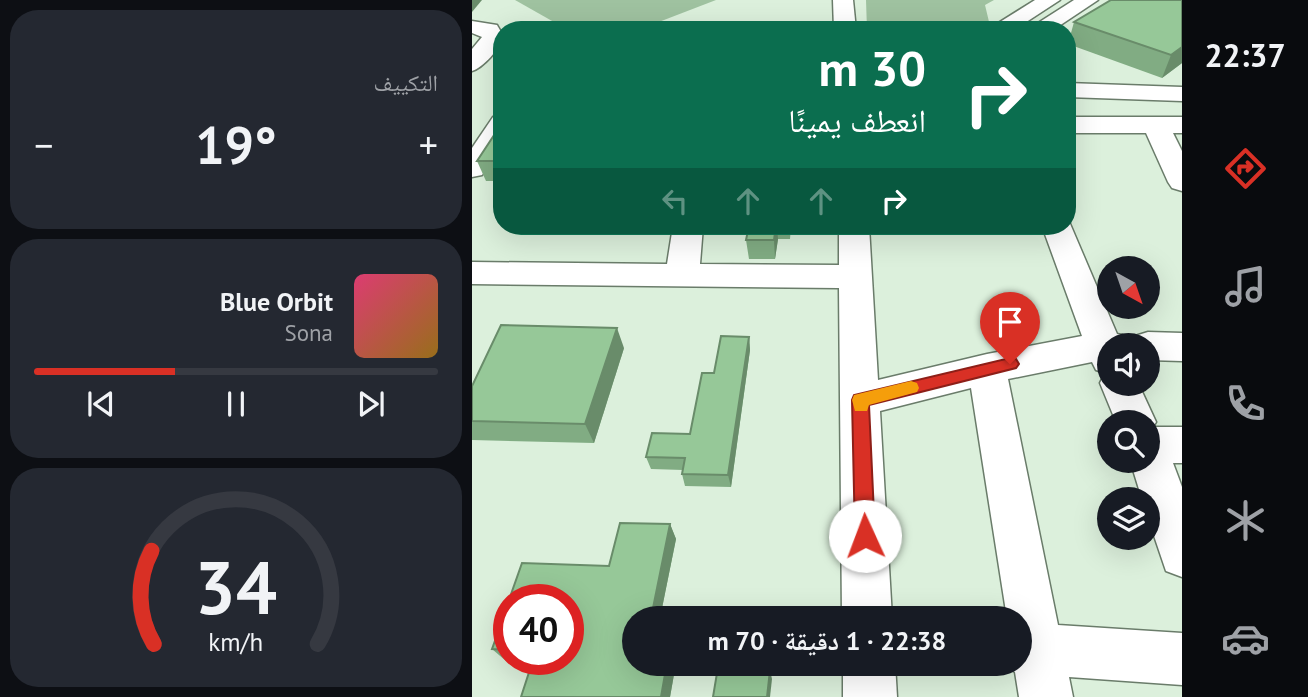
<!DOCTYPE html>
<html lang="ar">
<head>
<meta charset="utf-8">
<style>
  :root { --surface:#171b24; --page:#242831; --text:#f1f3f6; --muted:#9ea1a6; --line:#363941; --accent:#d93025 }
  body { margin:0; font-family:"PT Sans","Noto Naskh Arabic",sans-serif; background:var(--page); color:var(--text); direction:rtl; height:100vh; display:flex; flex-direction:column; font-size:26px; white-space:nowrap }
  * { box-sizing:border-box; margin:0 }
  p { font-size:23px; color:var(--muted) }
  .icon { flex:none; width:38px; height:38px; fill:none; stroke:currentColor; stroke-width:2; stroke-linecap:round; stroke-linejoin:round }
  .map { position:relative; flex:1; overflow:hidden; direction:ltr }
  .details { display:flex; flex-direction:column; gap:10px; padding:10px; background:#0d0f14; width:472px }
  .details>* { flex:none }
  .hud { position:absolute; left:21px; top:21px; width:583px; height:214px; border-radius:28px; box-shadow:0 7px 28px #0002; direction:rtl; background:#0b6e4f; color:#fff; overflow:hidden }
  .needle { width:46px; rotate:140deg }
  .controls { position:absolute; left:625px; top:256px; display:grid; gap:14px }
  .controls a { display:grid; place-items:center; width:63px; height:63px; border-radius:50%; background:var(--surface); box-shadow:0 7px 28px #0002; font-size:35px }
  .speed { position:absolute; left:21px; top:584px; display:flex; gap:14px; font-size:35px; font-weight:700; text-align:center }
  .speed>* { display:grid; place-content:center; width:91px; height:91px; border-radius:50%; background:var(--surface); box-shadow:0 7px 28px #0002; line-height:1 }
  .speed .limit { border:10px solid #d22; background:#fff; color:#111 }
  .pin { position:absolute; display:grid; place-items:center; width:60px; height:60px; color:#fff; margin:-72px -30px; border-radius:50% 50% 50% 0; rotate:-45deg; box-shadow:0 0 7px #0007 }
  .pin .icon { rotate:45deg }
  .me { position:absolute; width:77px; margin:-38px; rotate:358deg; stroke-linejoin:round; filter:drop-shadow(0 0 5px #0008) }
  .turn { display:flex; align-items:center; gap:24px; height:147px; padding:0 35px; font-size:32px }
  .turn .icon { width:91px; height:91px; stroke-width:2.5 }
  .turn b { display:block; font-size:49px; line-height:60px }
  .lanes { display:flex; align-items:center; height:66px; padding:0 35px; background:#0003; justify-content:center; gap:35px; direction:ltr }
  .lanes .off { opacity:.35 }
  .big { font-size:52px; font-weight:700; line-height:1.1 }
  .details .widget { flex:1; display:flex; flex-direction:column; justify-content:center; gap:10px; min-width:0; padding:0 24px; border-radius:28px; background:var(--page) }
  .details .dial { align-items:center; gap:0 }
  .dial svg { height:182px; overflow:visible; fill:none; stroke:var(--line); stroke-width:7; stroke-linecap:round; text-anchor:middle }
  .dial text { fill:var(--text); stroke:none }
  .song { display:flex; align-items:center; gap:21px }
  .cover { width:84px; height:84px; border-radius:10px; background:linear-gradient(135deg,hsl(340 70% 55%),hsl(40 70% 35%)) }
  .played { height:7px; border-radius:4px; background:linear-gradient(90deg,var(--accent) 35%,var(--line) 35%) }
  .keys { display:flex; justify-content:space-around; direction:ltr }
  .heat { display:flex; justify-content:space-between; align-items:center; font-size:38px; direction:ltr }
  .trip { position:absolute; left:150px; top:606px; width:410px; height:70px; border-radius:35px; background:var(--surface); box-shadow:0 7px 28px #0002; font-weight:700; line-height:70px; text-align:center; direction:rtl }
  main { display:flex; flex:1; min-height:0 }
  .tab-bar { display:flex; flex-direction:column; width:126px; justify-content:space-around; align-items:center; background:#090b0e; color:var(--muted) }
  .tab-bar .icon { width:49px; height:49px }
  .tab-bar .selected { color:var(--accent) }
  .tab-bar b { font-size:32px; color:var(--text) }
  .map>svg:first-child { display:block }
</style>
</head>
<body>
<main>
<nav class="tab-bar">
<b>22:37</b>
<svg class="icon selected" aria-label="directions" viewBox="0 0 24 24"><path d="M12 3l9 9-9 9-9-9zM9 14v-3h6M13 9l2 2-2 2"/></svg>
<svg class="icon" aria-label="music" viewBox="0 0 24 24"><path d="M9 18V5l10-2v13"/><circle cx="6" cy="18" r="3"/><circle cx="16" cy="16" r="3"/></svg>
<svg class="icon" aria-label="phone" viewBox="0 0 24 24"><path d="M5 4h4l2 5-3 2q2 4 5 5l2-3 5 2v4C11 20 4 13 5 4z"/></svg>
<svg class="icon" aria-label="climate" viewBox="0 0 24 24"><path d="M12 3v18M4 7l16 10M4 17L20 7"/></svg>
<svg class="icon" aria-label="car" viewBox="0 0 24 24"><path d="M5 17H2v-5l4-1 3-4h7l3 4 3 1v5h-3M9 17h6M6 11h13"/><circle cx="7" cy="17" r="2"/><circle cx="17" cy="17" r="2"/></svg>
</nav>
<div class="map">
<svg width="710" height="697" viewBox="0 0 710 697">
  <rect width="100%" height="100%" fill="#dcf0dc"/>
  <!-- green -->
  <g fill="#9fc2a0">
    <polygon points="43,0 244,0 166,30 96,30"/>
    <polygon points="394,0 522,0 513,5 518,26 511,30 395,30"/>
  </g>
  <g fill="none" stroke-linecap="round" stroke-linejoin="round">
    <!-- minor casing -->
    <g stroke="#6a7c6a" stroke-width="3">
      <g id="minor">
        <polygon points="361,0 381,0 384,30 362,30"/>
        <polygon points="563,0 588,0 542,30 515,30"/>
        <polygon points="602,0 626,0 581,30 555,30"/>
        <path d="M 0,21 L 25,25 C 27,29 30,32 30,36 C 30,48 10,68 0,71 L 0,49 L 10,37 L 0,33 Z"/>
        <polygon points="595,83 710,87 710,101 595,97"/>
        <polygon points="30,115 30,144 10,175 0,177 0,148 21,117"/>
        <polygon points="595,117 710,117 710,133 701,133 710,151 710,191 700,188 696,182 674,133 595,133"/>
        <polygon points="596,219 645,334 650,335 655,345 637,345 637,383 666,383 684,422 681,427 710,427 710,463 701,463 710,487 710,577 694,571 676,518 676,499 670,499 658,460 676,460 676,422 644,422 628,383 633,373 624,370 620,362 536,379 586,625 710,633 710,685 597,677 601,697 547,697 543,672 529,663 548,663 548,618 535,618 499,388 408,411 420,618 370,618 367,288 0,284 0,262 195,264 201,226 231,226 228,264 367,265 367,226 397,226 406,380 515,354 610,336 570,226 595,226"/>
        <polygon points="676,332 710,333 710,361 676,360 676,345 658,345 663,336"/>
        <polygon points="371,663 423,663 425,697 371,697"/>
      </g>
    </g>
    <!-- minor -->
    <use href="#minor" fill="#fff" fill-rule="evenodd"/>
  </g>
  <!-- wall -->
  <g fill="#81ac83">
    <polygon points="710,0 710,63 690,78 596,44 602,22"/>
    <polygon points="30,123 30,181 14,181 5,161"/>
    <polygon points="123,226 161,226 158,234 126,233"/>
    <polygon points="277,226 319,226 318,239 306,239 303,259 277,259 274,240"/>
    <polygon points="277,337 278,350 259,487 213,486 210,474 211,470 179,469 174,457 218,434 242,373"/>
    <polygon points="152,348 122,443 0,440 0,386"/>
    <polygon points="148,523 198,524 204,539 188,618 163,618 163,663 204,663 198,697 49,697 60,662 34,661 20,649 37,602 37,660 96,660 96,600 37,600 50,563 137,566"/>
  </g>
  <!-- shaded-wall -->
  <g fill="#698c6a">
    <polygon points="0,0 10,0 0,12"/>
    <polygon points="710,47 710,63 690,78 699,55"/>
    <polygon points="156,226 161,226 158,234"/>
    <polygon points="304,226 305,226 306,239 303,259 302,240"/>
    <polygon points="145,328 152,348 122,443 113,424"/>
    <polygon points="277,337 278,350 259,487 256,475"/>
    <polygon points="198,524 204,539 188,618 179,618"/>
    <polygon points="195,663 204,663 198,697 189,697"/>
    <polygon points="298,670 300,679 298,697 295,697"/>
  </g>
  <!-- building -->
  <g fill="#96c898" stroke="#698c6a" stroke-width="2">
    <polygon points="639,0 710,0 710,47 699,55 602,22"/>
    <polygon points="30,123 30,161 5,161"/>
    <polygon points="277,226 304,226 302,240 274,240"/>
    <polygon points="29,325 145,328 113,424 0,421 0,386"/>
    <polygon points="249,336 277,337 256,475 210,474 213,458 174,457 180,433 218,434 230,373 242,373"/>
    <polygon points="148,523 198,524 179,618 163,618 163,663 195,663 189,697 49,697 61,660 96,660 96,600 37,600 50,563 137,566"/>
    <polygon points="37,602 37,650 20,649"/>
    <polygon points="246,667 298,670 295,697 241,697"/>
  </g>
  <!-- route -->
  <polygon fill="#d93025" stroke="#8d1f18" stroke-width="2" points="538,358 544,359 547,364 544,368 397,405 403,536 400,543 393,546 386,543 383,536 380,400 382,395"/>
  <!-- slow -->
  <polygon fill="#f59e0b" points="439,381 445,383 447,388 445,392 397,405 395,411 383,411 380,400 382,395"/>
</svg>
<div class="controls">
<a><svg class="needle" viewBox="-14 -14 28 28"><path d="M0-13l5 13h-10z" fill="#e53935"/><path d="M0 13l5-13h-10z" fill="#9ea1a6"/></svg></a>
<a><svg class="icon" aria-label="sound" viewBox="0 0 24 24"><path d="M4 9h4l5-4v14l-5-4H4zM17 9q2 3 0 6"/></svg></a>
<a><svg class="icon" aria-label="search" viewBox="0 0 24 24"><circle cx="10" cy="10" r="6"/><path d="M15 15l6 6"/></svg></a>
<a><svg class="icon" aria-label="layers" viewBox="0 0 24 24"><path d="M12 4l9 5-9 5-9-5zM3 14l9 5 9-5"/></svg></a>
</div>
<div class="speed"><div class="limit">40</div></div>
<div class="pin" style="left:538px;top:364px;background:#d93025"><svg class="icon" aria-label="arrive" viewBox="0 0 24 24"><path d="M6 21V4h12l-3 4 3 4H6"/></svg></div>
<svg class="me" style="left:393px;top:536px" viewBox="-20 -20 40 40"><circle r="19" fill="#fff"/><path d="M0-13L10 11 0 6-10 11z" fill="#d93025"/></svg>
<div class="trip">22:38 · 1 دقيقة · 70 m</div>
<div class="hud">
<div class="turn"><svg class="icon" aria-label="right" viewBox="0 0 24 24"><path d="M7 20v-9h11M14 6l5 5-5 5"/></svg><div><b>30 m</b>انعطف يمينًا</div></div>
<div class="lanes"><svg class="icon off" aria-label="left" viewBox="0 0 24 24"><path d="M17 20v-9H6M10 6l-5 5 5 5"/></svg><svg class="icon off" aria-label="ahead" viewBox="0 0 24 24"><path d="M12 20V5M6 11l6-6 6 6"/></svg><svg class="icon off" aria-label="ahead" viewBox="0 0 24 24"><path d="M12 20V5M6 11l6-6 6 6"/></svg><svg class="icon" aria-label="right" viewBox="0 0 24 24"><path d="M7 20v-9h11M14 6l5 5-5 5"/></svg></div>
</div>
</div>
<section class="details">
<div class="widget"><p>التكييف</p>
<div class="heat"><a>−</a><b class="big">19°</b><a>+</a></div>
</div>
<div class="widget">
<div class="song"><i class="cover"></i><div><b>Blue Orbit</b><p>Sona</p></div></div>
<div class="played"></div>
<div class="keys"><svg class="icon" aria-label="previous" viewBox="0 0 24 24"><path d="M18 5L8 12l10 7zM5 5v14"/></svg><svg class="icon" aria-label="pause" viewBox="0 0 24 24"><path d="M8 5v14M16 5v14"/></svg><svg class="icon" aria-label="next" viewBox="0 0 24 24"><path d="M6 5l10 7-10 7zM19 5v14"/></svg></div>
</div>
<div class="widget dial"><svg viewBox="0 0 100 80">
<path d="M14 69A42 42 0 1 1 86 69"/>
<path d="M14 69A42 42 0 0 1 13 28" stroke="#d93025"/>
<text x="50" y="56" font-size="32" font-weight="700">34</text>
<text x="50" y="72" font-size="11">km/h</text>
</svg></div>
</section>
</main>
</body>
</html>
